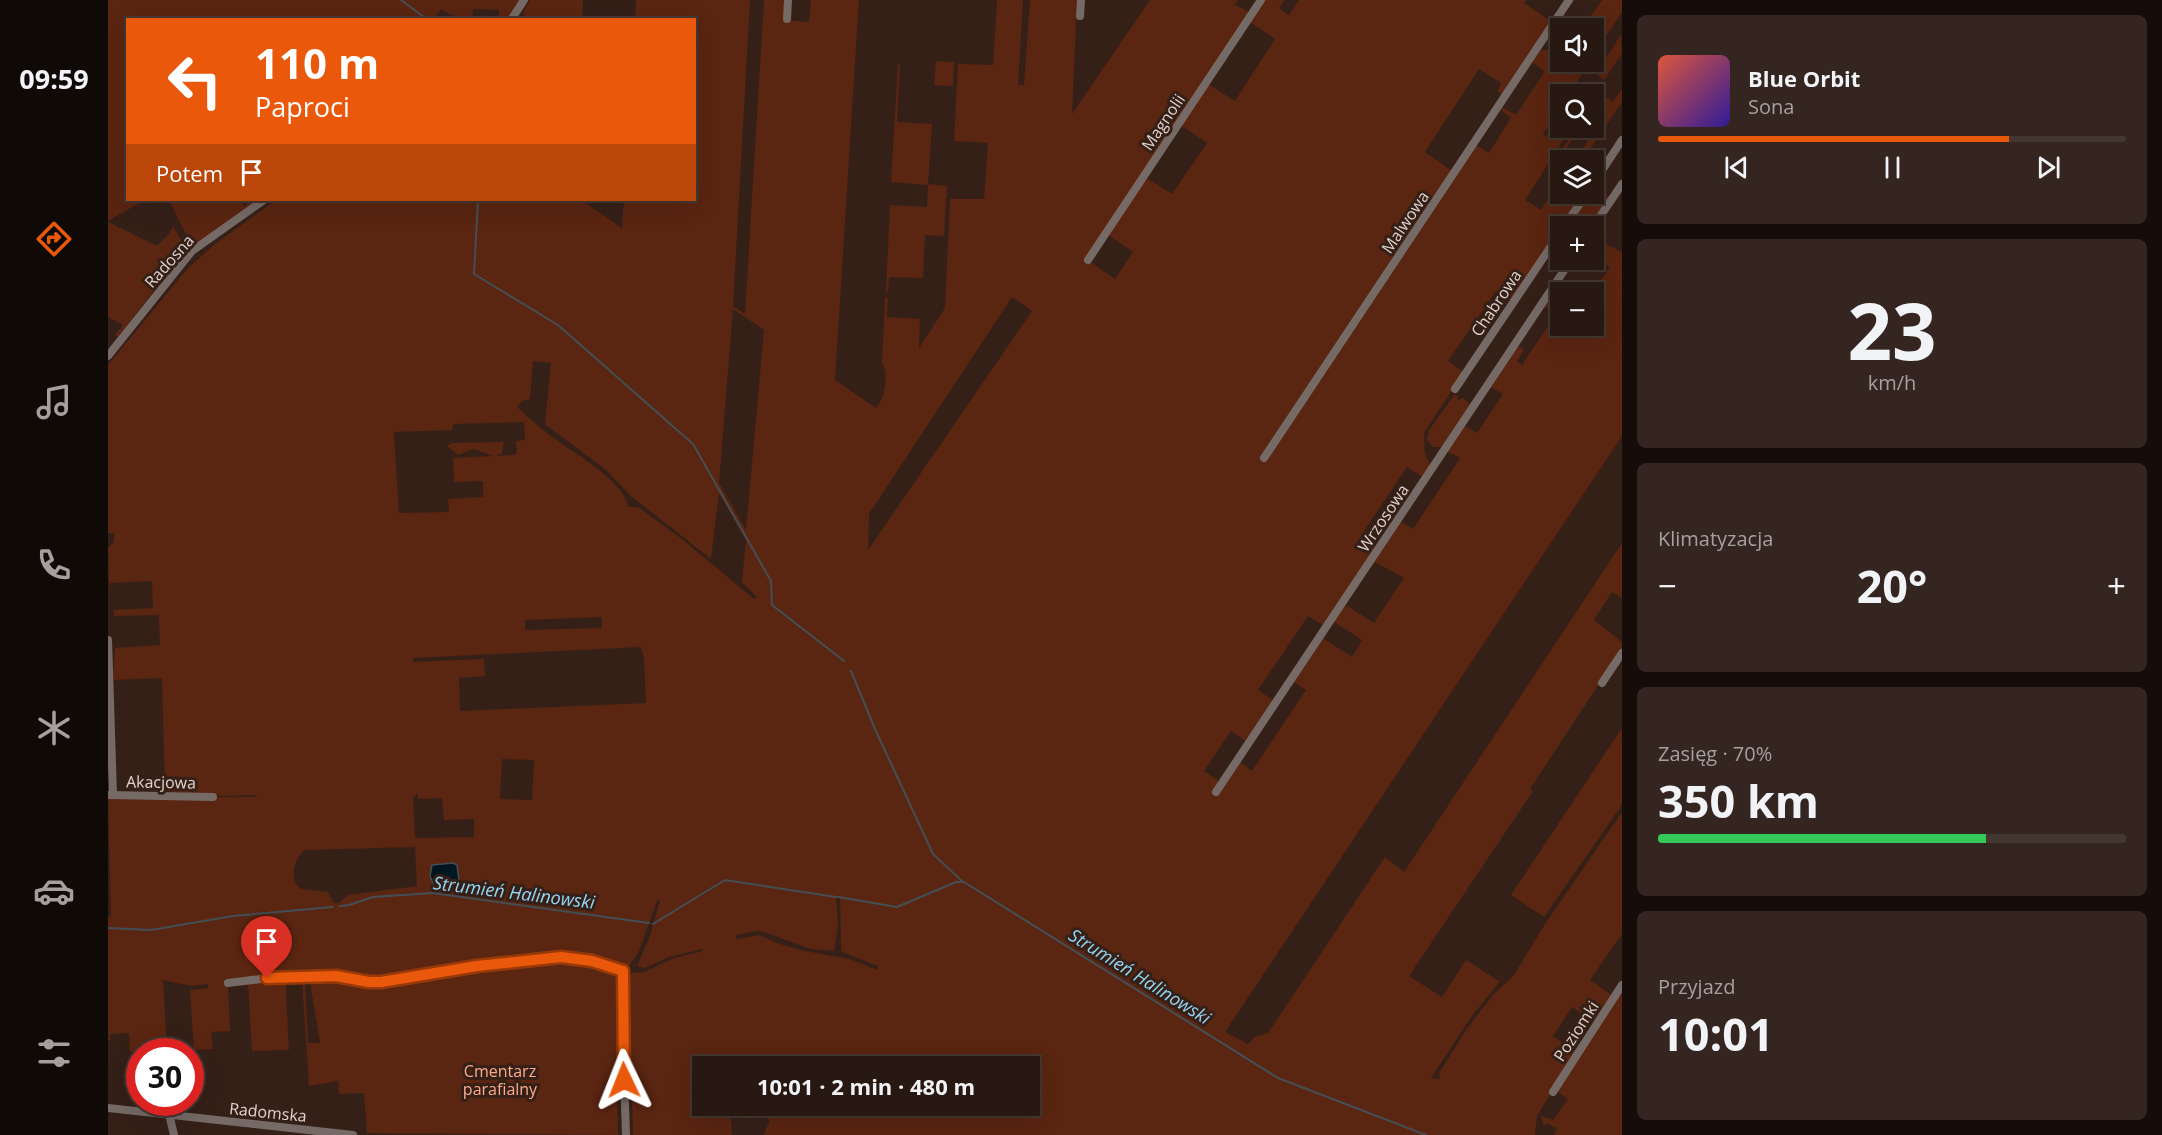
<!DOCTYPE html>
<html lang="pl">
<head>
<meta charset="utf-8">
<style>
  :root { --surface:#281812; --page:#342520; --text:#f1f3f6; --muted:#a5a09f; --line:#443732; --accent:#ea580c }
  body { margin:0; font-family:"Open Sans",sans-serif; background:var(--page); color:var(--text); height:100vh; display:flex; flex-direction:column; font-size:22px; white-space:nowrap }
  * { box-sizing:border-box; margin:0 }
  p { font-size:20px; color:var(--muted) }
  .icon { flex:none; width:33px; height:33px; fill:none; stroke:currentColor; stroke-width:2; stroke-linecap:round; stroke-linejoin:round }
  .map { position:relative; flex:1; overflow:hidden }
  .details { display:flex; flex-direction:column; gap:15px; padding:15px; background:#160d0a; width:540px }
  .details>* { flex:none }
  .top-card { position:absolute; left:18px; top:18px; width:570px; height:183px; border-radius:0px; box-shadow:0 6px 24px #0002,0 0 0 2px var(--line); background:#ea580c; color:#fff; overflow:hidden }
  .buttons { position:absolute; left:1442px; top:18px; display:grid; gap:12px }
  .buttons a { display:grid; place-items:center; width:54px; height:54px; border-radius:0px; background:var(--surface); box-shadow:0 6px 24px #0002,0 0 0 2px var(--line); font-size:30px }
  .speed { position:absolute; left:18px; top:1038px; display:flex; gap:12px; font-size:30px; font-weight:700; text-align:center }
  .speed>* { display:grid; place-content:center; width:78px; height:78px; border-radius:50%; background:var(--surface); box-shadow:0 6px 24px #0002,0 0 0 2px var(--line); line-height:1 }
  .speed .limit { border:9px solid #d22; background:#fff; color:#111 }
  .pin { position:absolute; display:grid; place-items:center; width:51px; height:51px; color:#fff; margin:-62px -26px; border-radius:50% 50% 50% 0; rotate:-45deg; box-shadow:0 0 6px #0007 }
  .pin .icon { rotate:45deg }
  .me { position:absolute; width:66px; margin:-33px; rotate:358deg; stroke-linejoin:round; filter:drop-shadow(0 0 4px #0008) }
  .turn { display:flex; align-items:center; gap:21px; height:126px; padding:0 30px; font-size:27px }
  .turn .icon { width:78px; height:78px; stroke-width:2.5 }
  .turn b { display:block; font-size:42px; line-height:51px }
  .then { display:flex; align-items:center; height:57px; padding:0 30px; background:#0003; gap:12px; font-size:22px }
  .big { font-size:45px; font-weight:700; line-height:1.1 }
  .details .card { flex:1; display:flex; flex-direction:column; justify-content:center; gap:9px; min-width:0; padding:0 21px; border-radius:9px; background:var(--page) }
  .details .dial { align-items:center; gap:0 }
  .dial b { font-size:78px; line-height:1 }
  .song { display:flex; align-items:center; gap:18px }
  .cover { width:72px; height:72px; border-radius:9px; background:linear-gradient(135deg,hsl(10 70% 55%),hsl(250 70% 35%)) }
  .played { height:6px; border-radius:3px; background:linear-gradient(90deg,var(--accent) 75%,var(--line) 75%) }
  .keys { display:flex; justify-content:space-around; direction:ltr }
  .heat { display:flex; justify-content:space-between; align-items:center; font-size:33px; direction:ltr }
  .charge { height:9px; border-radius:4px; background:linear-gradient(90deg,#34c759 70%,var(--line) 0) }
  .trip { position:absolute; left:584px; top:1056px; width:348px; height:60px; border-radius:0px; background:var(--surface); box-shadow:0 6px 24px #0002,0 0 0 2px var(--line); font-weight:700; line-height:60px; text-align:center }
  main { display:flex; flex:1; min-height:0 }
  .tabs { display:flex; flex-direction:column; width:108px; justify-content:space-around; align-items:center; background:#100a07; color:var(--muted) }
  .tabs .icon { width:42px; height:42px }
  .tabs .selected { color:var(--accent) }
  .tabs b { font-size:27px; color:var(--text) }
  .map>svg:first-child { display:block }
</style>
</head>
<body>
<main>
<nav class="tabs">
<b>09:59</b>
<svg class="icon selected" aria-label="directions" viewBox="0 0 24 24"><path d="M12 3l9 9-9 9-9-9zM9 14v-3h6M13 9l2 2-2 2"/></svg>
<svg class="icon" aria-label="music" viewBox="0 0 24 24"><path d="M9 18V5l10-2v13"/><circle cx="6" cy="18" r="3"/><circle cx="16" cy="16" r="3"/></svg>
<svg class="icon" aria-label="phone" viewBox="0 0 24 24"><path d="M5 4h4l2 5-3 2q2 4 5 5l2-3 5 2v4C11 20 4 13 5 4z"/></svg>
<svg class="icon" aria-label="climate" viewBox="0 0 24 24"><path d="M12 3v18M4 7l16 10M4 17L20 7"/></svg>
<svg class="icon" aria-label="car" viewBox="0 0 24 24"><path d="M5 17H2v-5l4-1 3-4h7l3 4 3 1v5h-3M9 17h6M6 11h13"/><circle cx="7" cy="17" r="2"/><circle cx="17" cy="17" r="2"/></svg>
<svg class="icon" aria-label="filters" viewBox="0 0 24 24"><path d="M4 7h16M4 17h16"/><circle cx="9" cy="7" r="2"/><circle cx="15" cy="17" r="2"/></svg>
</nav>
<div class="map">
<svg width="1514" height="1135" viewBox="0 0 1514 1135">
  <rect width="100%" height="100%" fill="#352018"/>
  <!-- green -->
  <g fill="#5a2511" fill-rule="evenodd">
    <polygon points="0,0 413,0 400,20 391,19 391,10 365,9 364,20 351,19 333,9 325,20 315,19 311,16 308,20 20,20 20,200 36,200 0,221"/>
    <polygon points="422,0 475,0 474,19 417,19 416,11"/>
    <path d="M 528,0 L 642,0 L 625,306 L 637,314 L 656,0 L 678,0 L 677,20 L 701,22 L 703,0 L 751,0 L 727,380 L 768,408 C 777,399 781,374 774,363 L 777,298 L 780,297 L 779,317 L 812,319 L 811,348 L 837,308 L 842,199 L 876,199 L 880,143 L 846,141 L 850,64 L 885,65 L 889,0 L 915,0 L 910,85 L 916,85 L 922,0 L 969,0 L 964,114 L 1042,0 L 1130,0 L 1127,5 L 1142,12 L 978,259 L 1007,279 L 1025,252 L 999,234 L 1037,177 L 1064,194 L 1099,143 L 1072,125 L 1100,84 L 1127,101 L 1167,39 L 1142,22 L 1156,0 L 1176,0 L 1171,8 L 1181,15 L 1191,0 L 1418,0 L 1416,3 L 1444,22 L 1395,95 L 1390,91 L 1393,83 L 1371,69 L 1317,152 L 1348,174 L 1368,145 L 1381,153 L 1403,118 L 1394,111 L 1394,107 L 1408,115 L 1437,71 L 1424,62 L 1433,50 L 1450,50 L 1452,48 L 1452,62 L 1481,62 L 1468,84 L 1486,94 L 1485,97 L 1485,94 L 1452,94 L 1452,117 L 1443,126 L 1441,125 L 1435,134 L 1443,140 L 1448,134 L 1456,139 L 1417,200 L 1433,210 L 1452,181 L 1452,194 L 1476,194 C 1450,232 1428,265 1404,302 L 1388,291 L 1340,361 L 1356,372 L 1316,433 L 1317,453 L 1323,467 L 1316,478 L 1299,467 L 1252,537 L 1269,548 L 1217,626 L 1200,616 L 1150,690 L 1166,701 C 1156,714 1148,728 1139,742 L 1123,731 L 1096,771 L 1111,781 L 1105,791 L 1109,793 L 1131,761 L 1144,771 L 1198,690 L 1184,681 L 1215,636 L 1216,639 L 1244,657 L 1254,640 L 1225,621 L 1238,605 L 1266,623 L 1296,578 L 1267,562 L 1261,568 L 1292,521 L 1305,529 L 1351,460 L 1352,458 L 1338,451 L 1355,425 L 1369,433 L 1395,394 L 1381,386 L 1400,362 L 1409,345 L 1416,350 L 1409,361 L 1414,365 L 1448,314 L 1435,305 L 1452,280 L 1465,288 L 1464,292 L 1452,292 L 1452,326 L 1485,326 L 1485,292 L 1502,267 L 1486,258 L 1496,243 L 1514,252 L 1514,436 L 1117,1032 L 1140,1044 L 1147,1037 L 1160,1033 L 1277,857 L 1296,872 L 1514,543 L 1514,598 L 1504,592 L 1486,620 L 1514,642 L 1514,649 L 1422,789 L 1425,791 L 1301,976 L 1334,997 L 1358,960 L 1391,981 L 1398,974 L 1363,1017 L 1323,1078 L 1332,1079 L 1331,1073 L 1358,1030 L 1385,995 L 1406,975 L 1437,924 L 1514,812 L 1514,934 L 1482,980 L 1505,996 L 1487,1022 L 1464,1007 L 1445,1036 L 1468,1051 L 1429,1116 L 1427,1135 L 656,1135 L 659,1125 L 662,1123 L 660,1116 L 652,1115 L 642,1119 L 626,1110 L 623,1106 L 921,1106 L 921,1066 L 594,1066 L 594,1106 L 622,1106 L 624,1135 L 525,1135 L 522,1031 L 517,1031 L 517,978 L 524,973 L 536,972 L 566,958 L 595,951 L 594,949 L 561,957 L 537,968 L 529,966 L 542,936 L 552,900 L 549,901 L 531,951 L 519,969 L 459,954 L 382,962 L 323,971 L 325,975 L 451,959 L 468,960 L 507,971 C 516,980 512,1017 513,1031 L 509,1032 L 510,1058 L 508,1058 L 510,1135 L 259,1133 L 256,1093 L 231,1094 L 230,1081 L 201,1086 L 194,978 L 197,978 L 199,982 L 197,983 L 200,1043 L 212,1043 L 202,982 L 203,978 L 241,981 L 244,978 L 232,974 L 230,971 L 226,971 L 227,975 L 177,974 L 181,1050 L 144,1051 L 140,983 L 120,986 L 122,1031 L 103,1032 L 105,1049 L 86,1050 L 82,990 L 100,988 L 100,984 L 83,986 L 55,980 L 59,1051 L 22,1052 L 21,1033 L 2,1034 L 2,1040 L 0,1040 L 0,917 L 3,916 L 0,797 L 149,797 L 148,795 L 115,796 L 57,791 L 54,678 L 5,680 L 7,648 L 52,645 L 51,615 L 6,616 L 6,610 L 45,608 L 44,581 L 2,583 L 1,589 L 0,548 L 6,542 L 6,533 L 0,533 L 0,365 L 80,268 L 107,244 L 168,200 L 473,200 L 514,228 L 516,200 L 586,200 L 586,20 L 527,19 ZM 904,297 L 924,311 L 760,550 L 761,514 ZM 625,309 L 656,330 L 638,530 L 611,483 ZM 425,361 L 443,363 L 437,424 L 498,470 L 523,496 L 603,559 L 611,493 L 638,540 L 634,582 L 649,597 L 646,599 L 574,539 L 530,507 L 520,507 C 518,485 475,458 457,446 C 440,435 424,421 409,407 L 414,401 L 422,399 ZM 416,422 L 417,440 L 408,441 L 409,453 L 406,455 L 388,456 L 394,453 L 396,442 L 344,443 L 339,446 L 350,455 L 366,449 L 385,456 L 345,458 L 346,482 L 375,481 L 375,497 L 340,499 L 341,512 L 291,513 L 286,432 L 344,430 L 345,424 ZM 494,617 L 494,628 L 417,630 L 417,620 ZM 533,647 L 536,659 L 538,703 L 352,711 L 351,678 L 377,676 L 376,659 L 305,662 L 305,658 ZM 394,759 L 426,760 L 424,800 L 392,799 ZM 310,793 L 310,799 L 334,798 L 336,820 L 366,819 L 366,837 L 307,838 L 305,798 ZM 307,847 L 309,886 L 240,895 L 231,903 L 226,903 L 220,892 L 193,889 C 180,880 186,858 197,850 ZM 728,896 L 732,897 L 733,949 L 734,952 L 770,966 L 769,970 L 742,959 L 692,950 L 669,943 L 652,935 L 628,939 L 628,935 L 648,931 L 656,932 L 703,949 L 726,951 L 730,926 Z"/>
    <polygon points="1494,0 1514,0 1514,12 1485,56 1485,41 1489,43 1492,37 1485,32 1485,28 1474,28"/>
    <polygon points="1513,35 1514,53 1496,80 1488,73"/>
    <polygon points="828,61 846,62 845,86 826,85"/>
    <polygon points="790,64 792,65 789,122 824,124 820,184 839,186 836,236 817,235 815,278 781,277 780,292 778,291 782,205 819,207 820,185 783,182"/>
    <polygon points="1514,89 1514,102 1475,160 1460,160 1451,154 1464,134 1468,133 1456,152 1467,160 1487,130 1484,128 1485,104 1492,94 1505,102"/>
    <polygon points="1486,186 1502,198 1492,213 1489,213 1486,217 1488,220 1485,224 1468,213 1481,194 1485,194"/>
    <polygon points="61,200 131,200 136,206 144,200 145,203 85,249"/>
    <polygon points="0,222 49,246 61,234 65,226 78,249 10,337 7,335 15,325 0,317"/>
    <polygon points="1360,376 1347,394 1350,396 1349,399 1352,400 1354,398 1364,405 1349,428 1345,429 1345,433 1336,447 1325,447 1319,439 1321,430"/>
    <polygon points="1514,728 1514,805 1436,917 1403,895"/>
    <polygon points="1512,993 1514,994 1514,1135 1446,1135 1449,1128 1438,1123 1436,1127 1433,1116 1445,1120 1460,1099 1450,1092 1445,1098"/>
  </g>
  <!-- water -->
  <polygon fill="#001621" stroke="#444f55" stroke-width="1.5" points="345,863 349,865 351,881 325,883 322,876 324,865"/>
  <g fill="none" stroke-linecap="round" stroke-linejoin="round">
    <!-- stream -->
    <g stroke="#444f55" stroke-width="2">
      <polyline points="293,0 320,20"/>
      <polyline points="370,200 366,274 450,325 585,444 663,581 664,605 736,661"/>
      <polyline points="743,671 767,729 825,854 854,881"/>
      <polyline points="730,897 789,907 848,882 856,882 1170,1078 1318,1135"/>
      <polyline points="232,906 241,905 265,897 325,893 541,923"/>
      <polyline points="545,924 617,880 728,897"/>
      <polyline points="0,928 43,930 125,916 225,907"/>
    </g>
    <!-- minor -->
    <g stroke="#756a65" stroke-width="8">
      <polyline points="972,16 973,0"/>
      <polyline points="679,19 680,0"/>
      <polyline points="403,20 416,0"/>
      <polyline points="1485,184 1514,140"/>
      <polyline points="1456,226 1479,194"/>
      <polyline points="1485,227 1514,184"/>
      <polyline points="980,260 1153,0"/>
      <polyline points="0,356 84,251 156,200"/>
      <polyline points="1347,389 1452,233"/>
      <polyline points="1156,458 1461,0"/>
      <polyline points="0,640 5,795"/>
      <polyline points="1494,683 1514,653"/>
      <polyline points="1108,792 1463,260"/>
      <polyline points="0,795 105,797"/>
      <path d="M 120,983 C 155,979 191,973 227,976 C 243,978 257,983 273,982 L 369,966 L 453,957 L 484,961 L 515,971 L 514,1010 L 518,1135"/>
      <polyline points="1445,1092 1514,985"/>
      <polyline points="0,1108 245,1135"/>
      <polyline points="61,1114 66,1135"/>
    </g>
  </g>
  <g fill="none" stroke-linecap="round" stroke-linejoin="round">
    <!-- route casing -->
    <g stroke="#983908" stroke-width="15">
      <polyline id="route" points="159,978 228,976 261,982 273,982 369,966 453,957 484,961 515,971 516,1080"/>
    </g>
    <!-- route -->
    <use href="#route" stroke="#ea580c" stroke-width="10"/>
  </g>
  <g text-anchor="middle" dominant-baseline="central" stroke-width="6" stroke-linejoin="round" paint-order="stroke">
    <!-- street labels -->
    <g font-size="16" fill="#e1d3cd" stroke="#352018">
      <text transform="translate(1055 122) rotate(-56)">Magnolii</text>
      <text transform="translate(1297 222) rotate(-56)">Malwowa</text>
      <text transform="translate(61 261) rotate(-48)">Radosna</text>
      <text transform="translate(1388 303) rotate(-56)">Chabrowa</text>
      <text transform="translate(1275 518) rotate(-56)">Wrzosowa</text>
      <text transform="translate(53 782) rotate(1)">Akacjowa</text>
      <text transform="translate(1468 1031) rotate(-57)">Poziomki</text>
      <text transform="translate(160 1112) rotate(6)">Radomska</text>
    </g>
    <!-- park labels -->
    <g font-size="16" fill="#feab8d" stroke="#352018">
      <text x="392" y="1071">Cmentarz<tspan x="392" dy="18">parafialny</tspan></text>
    </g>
    <!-- water labels -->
    <g font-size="18" font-style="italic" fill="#93d6f5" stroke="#352018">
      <text transform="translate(406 892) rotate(7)">Strumień Halinowski</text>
      <text transform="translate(1032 976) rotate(32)">Strumień Halinowski</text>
    </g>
  </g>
</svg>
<div class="buttons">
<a><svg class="icon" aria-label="sound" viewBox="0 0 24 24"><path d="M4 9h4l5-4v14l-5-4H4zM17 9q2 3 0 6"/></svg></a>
<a><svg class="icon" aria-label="search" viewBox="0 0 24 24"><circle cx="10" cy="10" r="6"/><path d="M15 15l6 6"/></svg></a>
<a><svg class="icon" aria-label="layers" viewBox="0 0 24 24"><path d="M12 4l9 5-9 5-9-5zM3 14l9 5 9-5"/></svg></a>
<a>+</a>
<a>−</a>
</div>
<div class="speed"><div class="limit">30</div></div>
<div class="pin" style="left:159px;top:978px;background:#d93025"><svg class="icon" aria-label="arrive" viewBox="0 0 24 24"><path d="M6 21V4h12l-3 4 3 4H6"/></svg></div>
<svg class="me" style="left:516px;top:1080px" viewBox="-20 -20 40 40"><path d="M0-17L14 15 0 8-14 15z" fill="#ea580c" stroke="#fff" stroke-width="4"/></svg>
<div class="trip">10:01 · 2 min · 480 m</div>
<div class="top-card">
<div class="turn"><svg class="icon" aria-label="left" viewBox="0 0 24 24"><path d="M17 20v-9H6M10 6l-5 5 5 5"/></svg><div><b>110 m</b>Paproci</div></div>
<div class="then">Potem<svg class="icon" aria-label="arrive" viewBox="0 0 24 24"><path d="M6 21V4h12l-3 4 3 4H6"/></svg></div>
</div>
</div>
<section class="details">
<div class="card">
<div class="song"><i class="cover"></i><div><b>Blue Orbit</b><p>Sona</p></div></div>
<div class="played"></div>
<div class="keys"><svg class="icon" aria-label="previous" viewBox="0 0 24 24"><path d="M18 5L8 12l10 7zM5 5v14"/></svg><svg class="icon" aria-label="pause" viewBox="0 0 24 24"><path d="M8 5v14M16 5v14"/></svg><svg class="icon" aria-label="next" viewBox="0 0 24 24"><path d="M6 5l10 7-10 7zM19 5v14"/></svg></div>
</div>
<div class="card dial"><b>23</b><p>km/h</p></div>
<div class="card"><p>Klimatyzacja</p>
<div class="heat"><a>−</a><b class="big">20°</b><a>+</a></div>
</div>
<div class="card"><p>Zasięg · 70%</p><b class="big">350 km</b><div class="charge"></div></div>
<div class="card"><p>Przyjazd</p><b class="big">10:01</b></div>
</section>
</main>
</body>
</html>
